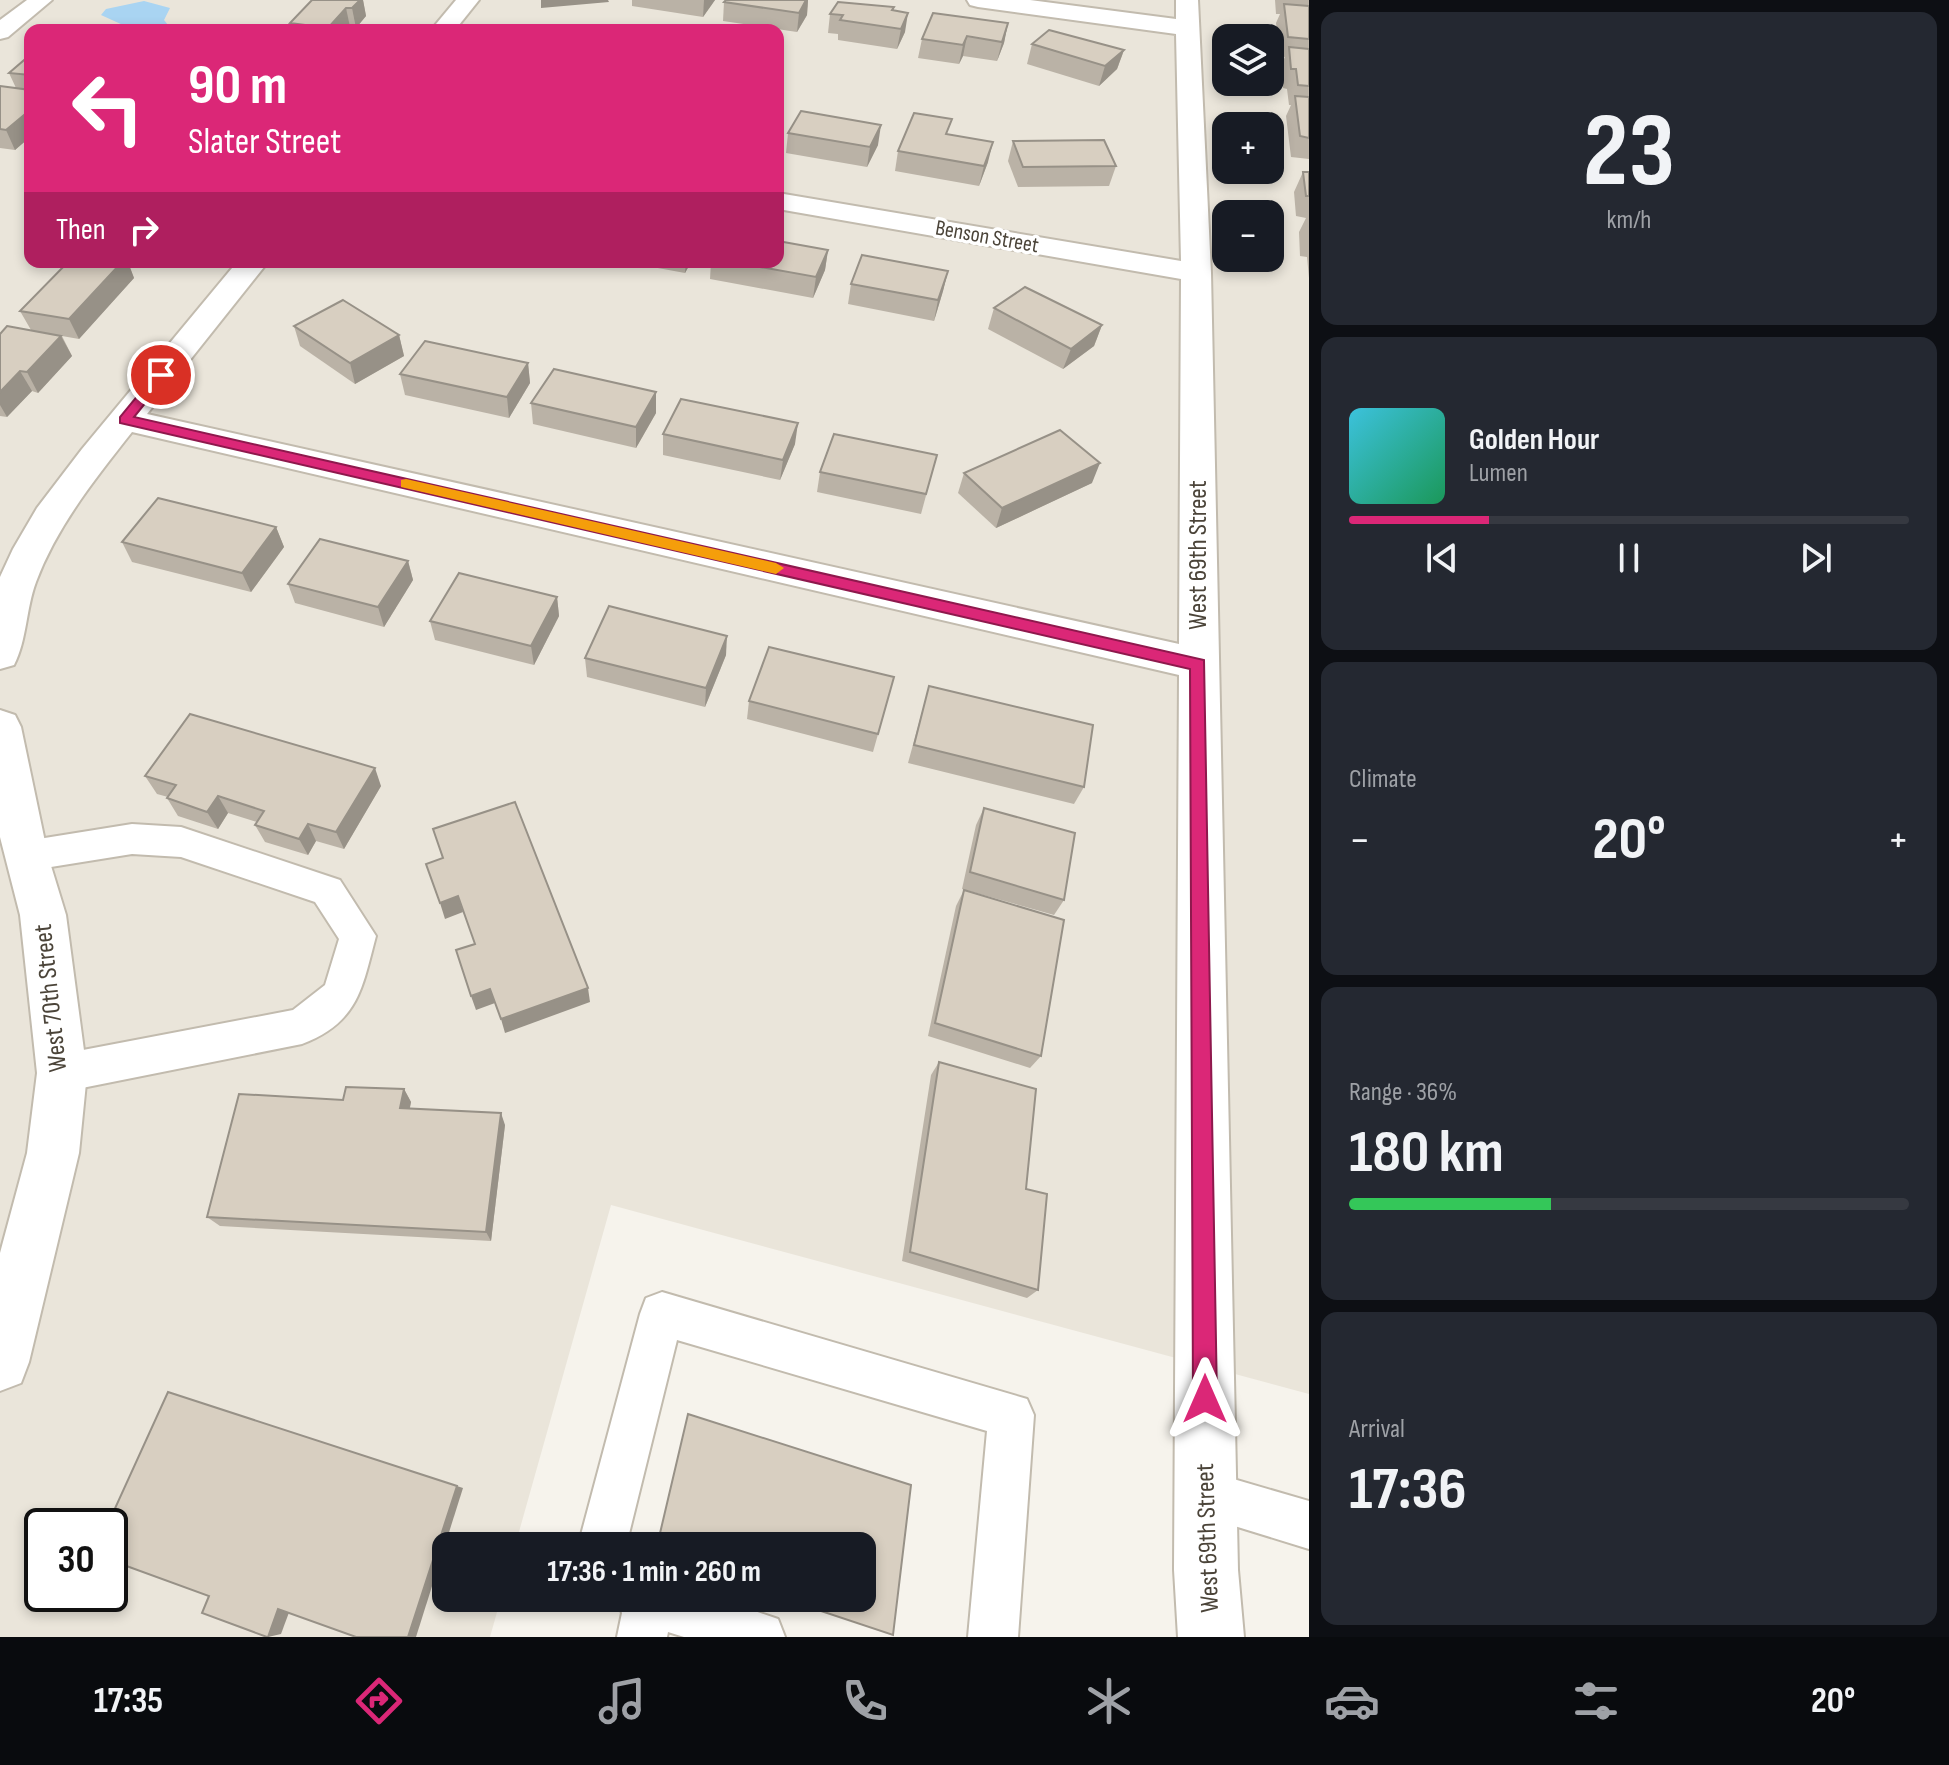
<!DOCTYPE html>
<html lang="en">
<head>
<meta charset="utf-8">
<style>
  :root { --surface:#171b24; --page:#242831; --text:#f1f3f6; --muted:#9ea1a6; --line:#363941; --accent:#db2777 }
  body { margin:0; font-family:"Sofia Sans Condensed",sans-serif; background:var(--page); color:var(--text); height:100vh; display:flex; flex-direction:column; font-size:30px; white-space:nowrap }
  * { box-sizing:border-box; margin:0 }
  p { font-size:26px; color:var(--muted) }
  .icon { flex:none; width:44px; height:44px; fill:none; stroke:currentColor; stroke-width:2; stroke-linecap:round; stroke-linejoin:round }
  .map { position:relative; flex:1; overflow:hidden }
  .details { display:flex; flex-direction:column; gap:12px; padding:12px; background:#0d0f14; width:640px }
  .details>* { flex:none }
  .guide { position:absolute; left:24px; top:24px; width:760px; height:244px; border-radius:16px; box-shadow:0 4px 12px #0003; background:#db2777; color:#fff; overflow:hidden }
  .tools { position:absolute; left:1212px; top:24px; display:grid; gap:16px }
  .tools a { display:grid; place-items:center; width:72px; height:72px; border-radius:16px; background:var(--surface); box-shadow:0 4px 12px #0003; font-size:40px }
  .speed { position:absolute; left:24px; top:1508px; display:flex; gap:16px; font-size:40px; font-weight:700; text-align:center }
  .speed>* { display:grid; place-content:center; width:104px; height:104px; border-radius:50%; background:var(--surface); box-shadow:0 4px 12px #0003; line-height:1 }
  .speed .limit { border:4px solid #111; border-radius:12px; background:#fff; color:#111 }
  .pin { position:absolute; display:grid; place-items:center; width:68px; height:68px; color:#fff; margin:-34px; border:4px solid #fff; border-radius:50%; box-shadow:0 2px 8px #0007 }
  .me { position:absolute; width:88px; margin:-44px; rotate:0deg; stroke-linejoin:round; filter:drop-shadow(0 0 6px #0008) }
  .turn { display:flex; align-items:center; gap:28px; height:168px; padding:0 32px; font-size:36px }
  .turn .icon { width:104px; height:104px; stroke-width:2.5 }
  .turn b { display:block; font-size:56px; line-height:68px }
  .then { display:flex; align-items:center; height:76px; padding:0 32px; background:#0003; gap:16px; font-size:30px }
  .big { font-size:60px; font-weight:700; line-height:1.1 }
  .details .card { flex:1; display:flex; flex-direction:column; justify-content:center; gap:12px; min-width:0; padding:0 28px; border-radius:16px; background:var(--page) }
  .details .dial { align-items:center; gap:0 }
  .dial b { font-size:104px; line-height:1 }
  .song { display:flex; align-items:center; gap:24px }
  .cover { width:96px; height:96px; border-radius:12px; background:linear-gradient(135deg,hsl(190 70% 55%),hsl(150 70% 35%)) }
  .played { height:8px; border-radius:4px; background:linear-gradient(90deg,var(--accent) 25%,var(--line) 25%) }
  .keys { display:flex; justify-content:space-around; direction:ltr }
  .heat { display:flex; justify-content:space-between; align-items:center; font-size:44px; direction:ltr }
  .charge { height:12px; border-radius:6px; background:linear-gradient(90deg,#34c759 36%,var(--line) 0) }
  .trip { position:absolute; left:432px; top:1532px; width:444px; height:80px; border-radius:16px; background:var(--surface); box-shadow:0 4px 12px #0003; font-weight:700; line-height:80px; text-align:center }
  .menu { display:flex; height:128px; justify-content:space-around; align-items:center; background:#090b0e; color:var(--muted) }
  .menu .icon { width:56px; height:56px }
  .menu .on { color:var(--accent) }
  .menu b { font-size:36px; color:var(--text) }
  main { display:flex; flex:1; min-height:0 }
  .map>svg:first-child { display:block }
</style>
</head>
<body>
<main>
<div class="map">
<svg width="1309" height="1637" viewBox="0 0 1309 1637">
  <rect width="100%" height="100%" fill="#f6f3ec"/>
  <!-- residential -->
  <path fill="#eae5da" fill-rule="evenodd" d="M 0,0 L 1309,0 L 1309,1394 L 611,1205 L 515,1546 L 446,1546 L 446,1598 L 501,1598 L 490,1637 L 0,1637 ZM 30,30 L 778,30 L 778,262 L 30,262 ZM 1226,38 L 1270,38 L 1270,82 L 1226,82 ZM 1226,126 L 1270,126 L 1270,170 L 1226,170 ZM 1226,214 L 1270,214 L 1270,258 L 1226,258 ZM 42,1526 L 110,1526 L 110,1594 L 42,1594 Z"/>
  <!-- water -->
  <polygon fill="#a9d4f2" points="144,1 170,8 164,20 172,30 134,30 101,15 106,9"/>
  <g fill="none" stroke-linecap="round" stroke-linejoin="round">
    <!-- service casing -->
    <g stroke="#c2bbae" stroke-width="4">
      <g id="service">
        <path d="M 132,824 L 181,827 L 340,880 L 376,936 C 362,988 359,1022 302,1044 L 62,1092 L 48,1086 L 42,1073 L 48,1060 L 62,1054 L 293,1010 L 325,985 L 339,939 L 315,902 L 181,857 L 132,854 L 26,871 L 14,867 L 9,856 L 14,845 L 26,841 Z"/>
        <polygon points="662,1292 1027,1399 1034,1415 1018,1637 968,1637 987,1431 677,1340 626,1546 578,1546 640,1314 646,1298"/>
        <polygon points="1206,1471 1309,1501 1309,1549 1189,1512 1182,1495 1189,1478"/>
        <polygon points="616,1598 717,1598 778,1619 785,1637 684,1637 668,1632 667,1637 617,1637 622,1613"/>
      </g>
    </g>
    <!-- minor casing -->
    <g stroke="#c2bbae" stroke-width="4">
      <g id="minor">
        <polygon points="27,0 52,0 8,37 0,39 0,20"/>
        <polygon points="456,0 479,0 455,30 431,30"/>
        <path d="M 967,0 L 1030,0 L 1176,19 L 1176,0 L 1198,0 L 1211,273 L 1238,1570 L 1244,1637 L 1178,1637 L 1174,1570 L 1179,675 L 132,432 C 95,479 57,526 36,582 C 26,608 27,640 14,665 L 0,669 L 0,577 L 13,549 L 37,508 L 82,449 L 237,262 L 268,262 L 147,414 L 1179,644 L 1181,279 L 778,209 L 778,193 L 1181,261 L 1176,34 L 978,7 L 970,5 Z"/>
        <polygon points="0,710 15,715 21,727 48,856 66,915 87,1073 79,1153 29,1362 21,1383 0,1391 0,1253 27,1153 37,1073 20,915 0,837"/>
      </g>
    </g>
    <!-- service -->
    <use href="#service" fill="#fff" fill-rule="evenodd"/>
    <!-- minor -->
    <use href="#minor" fill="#fff" fill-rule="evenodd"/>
  </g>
  <!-- wall -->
  <g fill="#bab2a6">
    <polygon points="363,0 366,16 356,28 350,27 347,30 291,30 290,23"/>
    <polygon points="632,0 715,0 703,17 632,6"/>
    <polygon points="726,0 808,0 807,15 797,32 723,21 724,2"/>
    <polygon points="1275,0 1309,0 1309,159 1291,157 1286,116 1291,105 1289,105 1287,89 1283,88 1280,67 1285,57 1280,56 1276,23 1280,14 1276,14"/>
    <polygon points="894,7 894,11 905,32 897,49 838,40 838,34 828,33 830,14"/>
    <polygon points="1008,23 1004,43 997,61 963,56 959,64 918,58 922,39"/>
    <polygon points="1032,44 1124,50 1117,69 1099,86 1027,64"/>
    <polygon points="30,55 30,137 15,150 0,148 0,86 16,88 9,73"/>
    <polygon points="788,133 878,145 867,167 786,153"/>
    <polygon points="948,135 988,162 979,186 895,171 898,151"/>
    <polygon points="1013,141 1116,166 1109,186 1018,187 1008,161"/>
    <polygon points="1303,172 1309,172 1309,278 1307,257 1300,256 1299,232 1306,218 1296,216 1294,192"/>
    <polygon points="828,250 825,270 813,298 710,279 711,262 778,262"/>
    <polygon points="68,262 148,262 144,266 128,263 134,278 79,339 62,336 72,356 38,393 32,391 7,417 0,416 0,334 31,330 20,311"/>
    <polygon points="625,262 691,262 685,273"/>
    <polygon points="948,271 943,291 934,321 848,304 851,284"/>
    <polygon points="994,308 1102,325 1094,346 1063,369 988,329"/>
    <polygon points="294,326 399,335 404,356 355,384 300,346"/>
    <polygon points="528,363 530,383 509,418 405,395 400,374"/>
    <polygon points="656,392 656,413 636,448 533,424 531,403"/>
    <polygon points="663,434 795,444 780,480 663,455"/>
    <polygon points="937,455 921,514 817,492 820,472"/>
    <polygon points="964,473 1092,483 996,528 958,493"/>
    <polygon points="276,527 284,547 251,592 132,562 122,542"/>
    <polygon points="408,561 413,580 384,627 295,603 288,584"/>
    <polygon points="557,597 559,616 534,665 435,640 430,621"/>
    <polygon points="726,655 705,707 587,677 585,658"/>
    <polygon points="894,677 873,752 747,719 749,701"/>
    <polygon points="929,686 1084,787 1074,804 908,763"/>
    <polygon points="145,776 381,786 344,849 316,841 308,855 265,842 255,825 257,822 228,813 218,829 178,816 167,798 168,797 157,794"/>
    <polygon points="984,808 1064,900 1054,915 962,889 976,825"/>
    <polygon points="964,890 1041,1056 1030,1068 928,1036 956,906"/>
    <polygon points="939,1062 1026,1189 1038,1290 1027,1298 902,1261 931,1075"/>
    <polygon points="404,1089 411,1102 410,1108 505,1125 491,1241 220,1226 207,1217 343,1100"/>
  </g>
  <!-- shaded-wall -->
  <g fill="#979187">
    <polygon points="360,0 363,0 366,16 356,28 352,8"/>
    <polygon points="541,0 608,0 609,2 541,8"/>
    <polygon points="704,0 715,0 703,17"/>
    <polygon points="806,0 808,0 807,15 797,32 799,13"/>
    <polygon points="346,8 350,27 347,30 329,30 328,28"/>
    <polygon points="908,13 905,32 897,49 901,29"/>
    <polygon points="1008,23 1004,43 997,61 1002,42"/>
    <polygon points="967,36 963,56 959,64 963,45"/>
    <polygon points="1124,50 1117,69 1099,86 1105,66"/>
    <polygon points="30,110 30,137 15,150 6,130"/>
    <polygon points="881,125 878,145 867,167 870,147"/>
    <polygon points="993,142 988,162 979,186 984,166"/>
    <polygon points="828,250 825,270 813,298 816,277"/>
    <polygon points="122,262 128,262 134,278 79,339 69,319"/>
    <polygon points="686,262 691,262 685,273"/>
    <polygon points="948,271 943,291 934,321 938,300"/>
    <polygon points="1102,325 1094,346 1063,369 1071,349"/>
    <polygon points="399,335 404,356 355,384 350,363"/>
    <polygon points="61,336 72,356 38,393 27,372"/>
    <polygon points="528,363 530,383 509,418 507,397"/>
    <polygon points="20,371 32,391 7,417 0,405 0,392"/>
    <polygon points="656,392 656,413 636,448 636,427"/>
    <polygon points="798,423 795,444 780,480 783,460"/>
    <polygon points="1100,463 1092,483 996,528 1002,508"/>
    <polygon points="276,527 284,547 251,592 242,573"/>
    <polygon points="408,561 413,580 384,627 378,607"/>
    <polygon points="557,597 559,616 534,665 531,646"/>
    <polygon points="727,636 726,655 705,707 706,688"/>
    <polygon points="375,768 381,786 344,849 336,832"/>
    <polygon points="218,796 228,813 218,829 207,812"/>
    <polygon points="308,824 316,841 308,855 299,839"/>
    <polygon points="458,896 463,912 445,919 440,903"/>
    <polygon points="588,988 590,1002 505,1033 501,1019"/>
    <polygon points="490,989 495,1003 476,1010 471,996"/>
    <polygon points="404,1089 411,1102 407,1120 400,1108"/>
    <polygon points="501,1113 505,1125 491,1241 486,1232"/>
    <polygon points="168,1392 463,1488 416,1637 408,1637"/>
    <polygon points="291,1607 281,1634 268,1637 278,1609"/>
  </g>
  <!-- building -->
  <g fill="#d8cfc1" stroke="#979187" stroke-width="2">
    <polygon points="312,0 360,0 352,8 346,8 328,28 290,23"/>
    <polygon points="726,0 806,0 799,13 724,2"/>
    <polygon points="838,2 894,7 892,10 908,13 901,29 840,20 843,15 830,14"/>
    <polygon points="1284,4 1309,6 1309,39 1288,37"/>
    <polygon points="933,13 1008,23 1002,42 967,36 963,45 922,39"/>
    <polygon points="1049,30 1124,50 1105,66 1032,44"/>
    <polygon points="1289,47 1309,49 1309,86 1298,85 1296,69 1291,69"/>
    <polygon points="30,55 30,75 9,73"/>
    <polygon points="0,86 30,90 30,110 6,130 0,129"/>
    <polygon points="1295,96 1309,97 1309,138 1300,136"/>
    <polygon points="801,111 881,125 870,147 788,133"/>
    <polygon points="914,113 952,119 946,134 993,142 984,166 898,151"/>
    <polygon points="1104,140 1116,166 1023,167 1013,141"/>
    <polygon points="1303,172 1309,172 1309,196 1306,196"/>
    <polygon points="778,241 828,250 816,277 732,262 778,262"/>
    <polygon points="862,255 948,271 938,300 851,284"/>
    <polygon points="68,262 122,262 69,319 20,311"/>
    <polygon points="1025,287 1102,325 1071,349 994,308"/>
    <polygon points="343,300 399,335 350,363 294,326"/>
    <polygon points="7,326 61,336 27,372 20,371 0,392 0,334"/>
    <polygon points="425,341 528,363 507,397 400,374"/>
    <polygon points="554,369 656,392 636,427 531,403"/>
    <polygon points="681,399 798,423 783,460 663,434"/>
    <polygon points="1060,430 1100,463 1002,508 964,473"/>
    <polygon points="834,434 937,455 926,494 820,472"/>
    <polygon points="158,498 276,527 242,573 122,542"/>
    <polygon points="320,539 408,561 378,607 288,584"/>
    <polygon points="459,573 557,597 531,646 430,621"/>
    <polygon points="609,606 727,636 706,688 585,658"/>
    <polygon points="769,647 894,677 878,734 749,701"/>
    <polygon points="929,686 1093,725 1084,787 914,745"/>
    <polygon points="190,714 375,768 336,832 308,824 299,839 255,825 264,811 218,796 207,812 167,798 176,785 145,776"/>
    <polygon points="515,802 588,988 501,1019 490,989 471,996 456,950 475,944 458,896 440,903 426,864 443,858 433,829"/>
    <polygon points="984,808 1075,833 1064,900 970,872"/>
    <polygon points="964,890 1064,920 1041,1056 935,1023"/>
    <polygon points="939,1062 1036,1089 1026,1189 1047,1194 1038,1290 910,1252"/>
    <polygon points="346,1087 404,1089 400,1108 501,1113 486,1232 207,1217 239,1094 343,1100"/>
    <polygon points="168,1392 457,1486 408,1637 356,1637 278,1609 268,1637 267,1637 202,1613 209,1596 110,1560 110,1526 107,1526"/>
    <polygon points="688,1414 911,1485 893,1635 782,1598 862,1598 862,1546 657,1546"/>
  </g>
  <!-- route -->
  <polygon fill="#db2777" stroke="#8e194d" stroke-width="2" points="161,370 168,375 134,417 1204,660 1217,1399 1214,1408 1205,1411 1196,1408 1193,1399 1190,669 120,423 120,417 157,372"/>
  <!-- slow -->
  <polygon fill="#f59e0b" points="406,479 776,563 784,568 776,574 401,487 401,480"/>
  <g text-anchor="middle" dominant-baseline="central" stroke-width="7" stroke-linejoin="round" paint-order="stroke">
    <!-- far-street labels -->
    <g font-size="22" fill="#4b4439" stroke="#fff">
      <text transform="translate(987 237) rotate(10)">Benson Street</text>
    </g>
    <!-- street labels -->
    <g font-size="26" fill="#4b4439" stroke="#fff">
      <text transform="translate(1198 555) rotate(-90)">West 69th Street</text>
      <text transform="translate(51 998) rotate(-96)">West 70th Street</text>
      <text transform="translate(1208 1538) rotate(-92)">West 69th Street</text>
    </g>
  </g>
</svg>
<div class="tools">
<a><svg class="icon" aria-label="layers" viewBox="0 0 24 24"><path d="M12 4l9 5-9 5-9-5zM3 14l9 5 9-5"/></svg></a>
<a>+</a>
<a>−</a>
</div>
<div class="speed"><div class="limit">30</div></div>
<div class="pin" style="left:161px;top:375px;background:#d93025"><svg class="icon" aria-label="arrive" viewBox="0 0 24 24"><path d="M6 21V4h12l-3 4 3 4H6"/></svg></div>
<svg class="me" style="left:1205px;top:1399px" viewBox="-20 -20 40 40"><path d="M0-17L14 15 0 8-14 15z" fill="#db2777" stroke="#fff" stroke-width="4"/></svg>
<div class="trip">17:36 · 1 min · 260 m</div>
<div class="guide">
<div class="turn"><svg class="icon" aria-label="left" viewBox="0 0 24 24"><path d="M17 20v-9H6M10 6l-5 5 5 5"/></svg><div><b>90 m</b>Slater Street</div></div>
<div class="then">Then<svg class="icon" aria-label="right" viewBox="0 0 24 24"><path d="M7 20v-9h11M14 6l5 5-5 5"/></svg></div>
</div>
</div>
<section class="details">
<div class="card dial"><b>23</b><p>km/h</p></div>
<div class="card">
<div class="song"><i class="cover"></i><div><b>Golden Hour</b><p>Lumen</p></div></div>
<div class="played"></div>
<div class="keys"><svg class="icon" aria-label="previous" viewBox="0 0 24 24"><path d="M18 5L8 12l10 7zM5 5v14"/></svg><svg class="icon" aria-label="pause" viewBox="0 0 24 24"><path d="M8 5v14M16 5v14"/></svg><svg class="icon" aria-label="next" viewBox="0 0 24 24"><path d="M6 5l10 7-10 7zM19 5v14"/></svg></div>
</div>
<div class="card"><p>Climate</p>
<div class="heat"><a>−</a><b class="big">20°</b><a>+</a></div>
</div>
<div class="card"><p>Range · 36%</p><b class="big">180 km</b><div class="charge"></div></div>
<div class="card"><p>Arrival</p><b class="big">17:36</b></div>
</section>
</main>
<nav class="menu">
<b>17:35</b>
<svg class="icon on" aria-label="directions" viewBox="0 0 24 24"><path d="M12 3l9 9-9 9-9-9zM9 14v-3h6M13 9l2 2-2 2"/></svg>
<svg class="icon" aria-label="music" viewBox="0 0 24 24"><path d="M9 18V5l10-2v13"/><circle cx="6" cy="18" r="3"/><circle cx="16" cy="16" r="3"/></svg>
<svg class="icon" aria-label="phone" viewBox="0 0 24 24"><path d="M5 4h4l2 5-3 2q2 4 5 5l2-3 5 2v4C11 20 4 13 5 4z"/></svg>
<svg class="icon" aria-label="climate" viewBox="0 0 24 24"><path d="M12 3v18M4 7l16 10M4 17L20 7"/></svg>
<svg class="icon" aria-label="car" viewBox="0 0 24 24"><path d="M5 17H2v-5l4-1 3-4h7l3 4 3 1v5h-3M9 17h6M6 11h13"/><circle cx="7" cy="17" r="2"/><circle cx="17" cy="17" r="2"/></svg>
<svg class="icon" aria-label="filters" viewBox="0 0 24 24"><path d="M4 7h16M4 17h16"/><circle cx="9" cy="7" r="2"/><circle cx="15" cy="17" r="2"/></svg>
<b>20°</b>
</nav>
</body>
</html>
